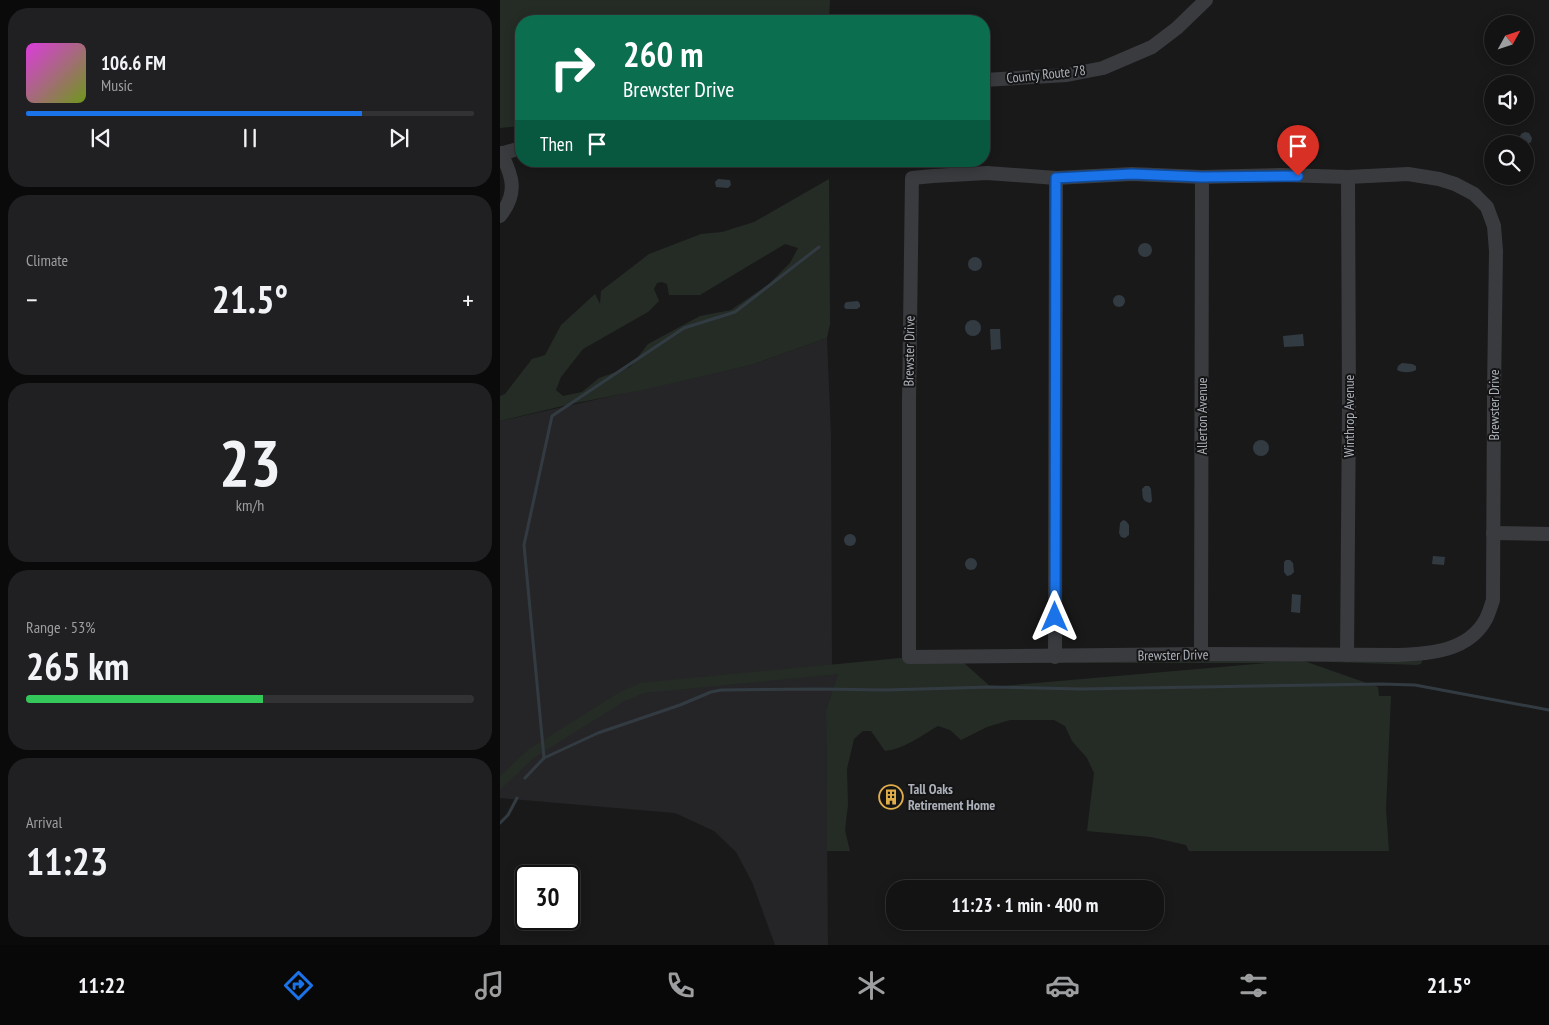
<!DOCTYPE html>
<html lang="en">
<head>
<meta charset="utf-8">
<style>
  :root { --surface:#131314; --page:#202022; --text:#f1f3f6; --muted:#9d9ea0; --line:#323234; --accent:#1a73e8 }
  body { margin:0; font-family:"PT Sans Narrow",sans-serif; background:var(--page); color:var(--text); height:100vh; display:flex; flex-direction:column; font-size:19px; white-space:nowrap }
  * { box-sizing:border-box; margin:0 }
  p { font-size:16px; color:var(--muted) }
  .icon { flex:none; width:28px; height:28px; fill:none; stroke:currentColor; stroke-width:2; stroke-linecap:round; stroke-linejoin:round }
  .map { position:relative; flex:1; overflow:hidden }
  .side { display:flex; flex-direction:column; gap:8px; padding:8px; background:#0a0a0b; width:500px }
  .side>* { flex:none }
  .hud { position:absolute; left:15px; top:15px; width:475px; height:152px; border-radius:20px; box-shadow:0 2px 12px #0003,0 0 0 1px var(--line); background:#0b6e4f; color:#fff; overflow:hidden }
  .needle { width:32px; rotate:50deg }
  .tools { position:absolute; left:984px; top:15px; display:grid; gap:10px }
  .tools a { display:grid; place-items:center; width:50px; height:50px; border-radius:50%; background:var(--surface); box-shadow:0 2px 12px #0003,0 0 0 1px var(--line); font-size:25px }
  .speed { position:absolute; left:15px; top:865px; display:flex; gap:10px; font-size:25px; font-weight:700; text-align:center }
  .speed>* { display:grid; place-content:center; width:65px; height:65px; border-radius:50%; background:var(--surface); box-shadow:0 2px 12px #0003,0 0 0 1px var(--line); line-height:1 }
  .speed .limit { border:2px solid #111; border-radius:8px; background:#fff; color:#111 }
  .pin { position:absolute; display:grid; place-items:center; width:42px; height:42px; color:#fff; margin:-51px -21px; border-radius:50% 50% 50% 0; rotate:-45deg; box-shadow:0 0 5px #0007 }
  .pin .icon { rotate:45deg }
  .me { position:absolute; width:55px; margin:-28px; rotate:0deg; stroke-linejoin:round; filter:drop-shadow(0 0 4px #0008) }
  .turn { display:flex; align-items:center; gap:18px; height:105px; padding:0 25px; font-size:22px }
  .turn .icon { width:65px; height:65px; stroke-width:2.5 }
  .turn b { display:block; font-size:35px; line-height:42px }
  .then { display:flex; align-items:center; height:48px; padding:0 25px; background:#0003; gap:10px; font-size:19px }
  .big { font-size:38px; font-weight:600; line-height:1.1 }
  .side .widget { flex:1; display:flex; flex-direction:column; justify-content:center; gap:8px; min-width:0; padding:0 18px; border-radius:20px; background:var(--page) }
  .side .dial { align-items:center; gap:0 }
  .dial b { font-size:65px; line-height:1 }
  .song { display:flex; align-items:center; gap:15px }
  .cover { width:60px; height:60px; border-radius:8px; background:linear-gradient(135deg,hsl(300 70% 55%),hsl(80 70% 35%)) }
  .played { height:5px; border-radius:2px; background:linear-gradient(90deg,var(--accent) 75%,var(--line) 75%) }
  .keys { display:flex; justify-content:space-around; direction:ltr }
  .heat { display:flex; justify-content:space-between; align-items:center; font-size:28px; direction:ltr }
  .charge { height:8px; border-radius:4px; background:linear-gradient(90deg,#34c759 53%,var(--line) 0) }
  .trip { position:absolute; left:386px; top:880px; width:278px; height:50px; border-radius:20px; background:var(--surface); box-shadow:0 2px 12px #0003,0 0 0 1px var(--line); font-weight:600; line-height:50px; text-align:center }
  .tabs { display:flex; height:80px; justify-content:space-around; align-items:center; background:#080808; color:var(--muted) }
  .tabs .icon { width:35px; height:35px }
  .tabs .current { color:var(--accent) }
  .tabs b { font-size:22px; color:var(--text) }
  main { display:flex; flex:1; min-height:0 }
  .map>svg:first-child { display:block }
</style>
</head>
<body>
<main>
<section class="side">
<div class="widget">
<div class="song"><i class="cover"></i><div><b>106.6 FM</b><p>Music</p></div></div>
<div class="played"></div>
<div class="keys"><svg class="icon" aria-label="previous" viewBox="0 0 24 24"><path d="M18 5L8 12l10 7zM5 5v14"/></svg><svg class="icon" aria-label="pause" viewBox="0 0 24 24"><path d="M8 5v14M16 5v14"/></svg><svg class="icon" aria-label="next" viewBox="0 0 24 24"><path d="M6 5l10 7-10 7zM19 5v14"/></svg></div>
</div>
<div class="widget"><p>Climate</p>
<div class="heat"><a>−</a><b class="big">21.5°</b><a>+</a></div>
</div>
<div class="widget dial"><b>23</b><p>km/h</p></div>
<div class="widget"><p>Range · 53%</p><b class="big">265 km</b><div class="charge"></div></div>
<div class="widget"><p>Arrival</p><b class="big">11:23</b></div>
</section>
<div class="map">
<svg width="1049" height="945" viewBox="0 0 1049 945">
  <rect width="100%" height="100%" fill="#19191a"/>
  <!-- built -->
  <polygon fill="#252527" points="327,338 331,436 332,669 338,674 326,710 328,945 275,945 252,882 236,852 214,831 175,813 0,798 0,421 251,365"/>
  <!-- green -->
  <g fill="#252c26" fill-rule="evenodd">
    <polygon points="0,0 330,0 329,21 21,21 21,126 0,128"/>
    <path d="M 329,179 L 330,324 L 327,338 L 251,365 L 147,389 L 71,404 L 0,421 L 0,396 L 5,394 L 32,359 L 45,355 L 61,325 L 95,294 L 100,304 L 101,291 L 149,254 L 201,234 L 222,232 L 254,222 ZM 285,244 L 298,248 L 290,263 L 269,284 L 231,310 L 200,316 L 148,344 L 130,367 L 99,378 L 82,392 L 63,396 L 56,390 L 61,377 L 83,349 L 148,312 L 159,301 L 154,289 L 157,283 L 162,282 L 167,284 L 169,295 L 200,295 Z"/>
    <path d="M 463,652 L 923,659 L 921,664 L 917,665 L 804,661 L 878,687 L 879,696 L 891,696 L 886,809 L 889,851 L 689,851 L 686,845 L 651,837 L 587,831 L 594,773 L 587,758 L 572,741 L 565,726 L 554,720 L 510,720 L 487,727 L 461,740 L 450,730 L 438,726 C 421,736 404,749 385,751 L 371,731 L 363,731 L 354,739 L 347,769 L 348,805 L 345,830 L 350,851 L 327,851 L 326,710 L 338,674 L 144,693 L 125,701 L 35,757 L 0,790 L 0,776 L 29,749 L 120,692 L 140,683 ZM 464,663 L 767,663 L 491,687 Z"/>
  </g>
  <!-- water -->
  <g fill="#333b42">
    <polygon points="1025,132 1029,133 1032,138 1031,142 1027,145 1021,143 1019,140 1021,134"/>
    <polygon points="218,179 230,180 231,185 228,188 216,187 215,182"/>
    <circle cx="645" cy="250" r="7"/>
    <circle cx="475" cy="264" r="7"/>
    <circle cx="619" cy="301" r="6"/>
    <polygon points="358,301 360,304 360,307 357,309 346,309 344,307 345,303 347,302"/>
    <circle cx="473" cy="328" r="8"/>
    <polygon points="490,329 500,329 501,349 491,350"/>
    <polygon points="803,334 804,346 784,347 783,336"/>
    <path d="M 902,363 L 912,364 L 916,366 L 916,370 C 910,373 903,373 897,370 L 898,366 Z"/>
    <circle cx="761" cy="448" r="8"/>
    <path d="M 645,486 L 649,486 L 651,489 L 652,501 L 650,503 C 641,501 643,496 642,489 Z"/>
    <polygon points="623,520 626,521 629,525 629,535 625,538 621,537 619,533 620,523"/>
    <circle cx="350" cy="540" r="6"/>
    <polygon points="933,556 945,557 944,565 932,564"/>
    <circle cx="471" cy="564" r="6"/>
    <polygon points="786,560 790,560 793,563 794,572 791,575 787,576 784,572 784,562"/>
    <polygon points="792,594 801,595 800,613 791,612"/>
  </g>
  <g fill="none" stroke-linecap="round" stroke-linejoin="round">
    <!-- stream -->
    <g stroke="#333b42" stroke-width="3">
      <polyline points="44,758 24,545 52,416 184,328 235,312 319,247"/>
      <polyline points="25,778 44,758 98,733 180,705 211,692 221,690 322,689 385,690 491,687 581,689 881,684 915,685 1049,710"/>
      <polyline points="0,823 8,815 17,798"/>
    </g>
    <!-- minor -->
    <g stroke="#3a3b3f" stroke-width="14">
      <polyline points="484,80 567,75 603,68 652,47 677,28 706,0"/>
      <polyline points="0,154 21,148"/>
      <path d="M 487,173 L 556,178 L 632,174 L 702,177 L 781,175 L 848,177 L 908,174 L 939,179 L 955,184 L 974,194 L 987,207 L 994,226 L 996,251 L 994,392 L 993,600 C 991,606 989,613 986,619 C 969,651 930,654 898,655 L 701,654 L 409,657 L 409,402 L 412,178 L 433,176 Z"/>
      <path d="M 0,216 C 18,193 13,177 1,153"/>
      <polyline points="993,533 1049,534"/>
      <polyline points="701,654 702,177"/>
      <polyline points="847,655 849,406 848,177"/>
      <polyline points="555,657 556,178"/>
    </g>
  </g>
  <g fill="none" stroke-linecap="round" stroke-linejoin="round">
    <!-- route casing -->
    <g stroke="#114b97" stroke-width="12">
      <polyline id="route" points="555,617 556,178 632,174 702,177 798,176"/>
    </g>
    <!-- route -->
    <use href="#route" stroke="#1a73e8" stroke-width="9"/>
  </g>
  <!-- icons -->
  <defs>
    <g id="building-ring" transform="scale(1.25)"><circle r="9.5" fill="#141415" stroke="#e0ad4b" stroke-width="1.5"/><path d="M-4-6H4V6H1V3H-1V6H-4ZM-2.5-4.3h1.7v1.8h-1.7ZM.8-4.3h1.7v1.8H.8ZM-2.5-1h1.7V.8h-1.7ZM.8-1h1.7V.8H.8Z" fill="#e0ad4b"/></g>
  </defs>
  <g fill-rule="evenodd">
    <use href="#building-ring" x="391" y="797"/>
  </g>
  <g text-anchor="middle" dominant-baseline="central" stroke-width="4" stroke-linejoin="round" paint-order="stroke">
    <!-- street labels -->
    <g font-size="14" fill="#acb0b9" stroke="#141415">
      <text transform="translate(546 74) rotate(-6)">County Route 78</text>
      <text transform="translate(409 351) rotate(-89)">Brewster Drive</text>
      <text transform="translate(994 405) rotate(-90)">Brewster Drive</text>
      <text transform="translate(702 416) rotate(-90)">Allerton Avenue</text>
      <text transform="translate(849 416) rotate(-90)">Winthrop Avenue</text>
      <text transform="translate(673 655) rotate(-1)">Brewster Drive</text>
    </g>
    <!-- poi labels -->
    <g font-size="14" font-weight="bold" fill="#acb0b9" stroke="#141415" text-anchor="start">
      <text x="408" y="789">Tall Oaks<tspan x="408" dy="16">Retirement Home</tspan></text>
    </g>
  </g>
</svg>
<div class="tools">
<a><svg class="needle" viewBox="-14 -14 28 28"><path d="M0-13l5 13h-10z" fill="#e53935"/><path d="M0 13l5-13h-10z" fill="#9d9ea0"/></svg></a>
<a><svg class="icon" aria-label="sound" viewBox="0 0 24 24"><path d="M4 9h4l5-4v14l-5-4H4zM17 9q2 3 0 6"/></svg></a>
<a><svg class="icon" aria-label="search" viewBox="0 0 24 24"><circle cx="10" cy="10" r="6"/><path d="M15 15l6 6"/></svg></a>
</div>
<div class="speed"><div class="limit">30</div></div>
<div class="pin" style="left:798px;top:176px;background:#d93025"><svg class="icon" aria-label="arrive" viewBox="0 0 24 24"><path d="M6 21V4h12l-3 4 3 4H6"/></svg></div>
<svg class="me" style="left:555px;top:617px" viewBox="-20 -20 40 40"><path d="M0-17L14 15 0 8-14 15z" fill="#1a73e8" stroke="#fff" stroke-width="4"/></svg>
<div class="trip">11:23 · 1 min · 400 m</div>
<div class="hud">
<div class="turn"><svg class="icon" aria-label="right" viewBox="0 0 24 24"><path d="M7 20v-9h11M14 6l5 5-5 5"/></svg><div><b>260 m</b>Brewster Drive</div></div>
<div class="then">Then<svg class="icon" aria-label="arrive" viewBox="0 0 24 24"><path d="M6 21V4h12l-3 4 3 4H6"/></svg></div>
</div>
</div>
</main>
<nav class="tabs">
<b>11:22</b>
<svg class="icon current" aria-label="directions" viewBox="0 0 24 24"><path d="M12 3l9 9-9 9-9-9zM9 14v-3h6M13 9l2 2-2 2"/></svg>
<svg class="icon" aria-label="music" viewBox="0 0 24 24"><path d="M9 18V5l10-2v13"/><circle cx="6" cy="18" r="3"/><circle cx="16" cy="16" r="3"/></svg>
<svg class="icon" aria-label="phone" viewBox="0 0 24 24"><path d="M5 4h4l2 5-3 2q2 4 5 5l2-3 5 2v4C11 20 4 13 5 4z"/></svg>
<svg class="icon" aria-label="climate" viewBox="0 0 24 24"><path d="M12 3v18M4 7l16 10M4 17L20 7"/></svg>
<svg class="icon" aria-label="car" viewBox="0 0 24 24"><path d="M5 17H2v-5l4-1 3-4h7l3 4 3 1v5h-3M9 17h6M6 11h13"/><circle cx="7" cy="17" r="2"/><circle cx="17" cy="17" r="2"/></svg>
<svg class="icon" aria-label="filters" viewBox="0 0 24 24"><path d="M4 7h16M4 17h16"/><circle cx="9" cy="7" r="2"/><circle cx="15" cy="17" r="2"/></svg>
<b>21.5°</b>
</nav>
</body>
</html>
